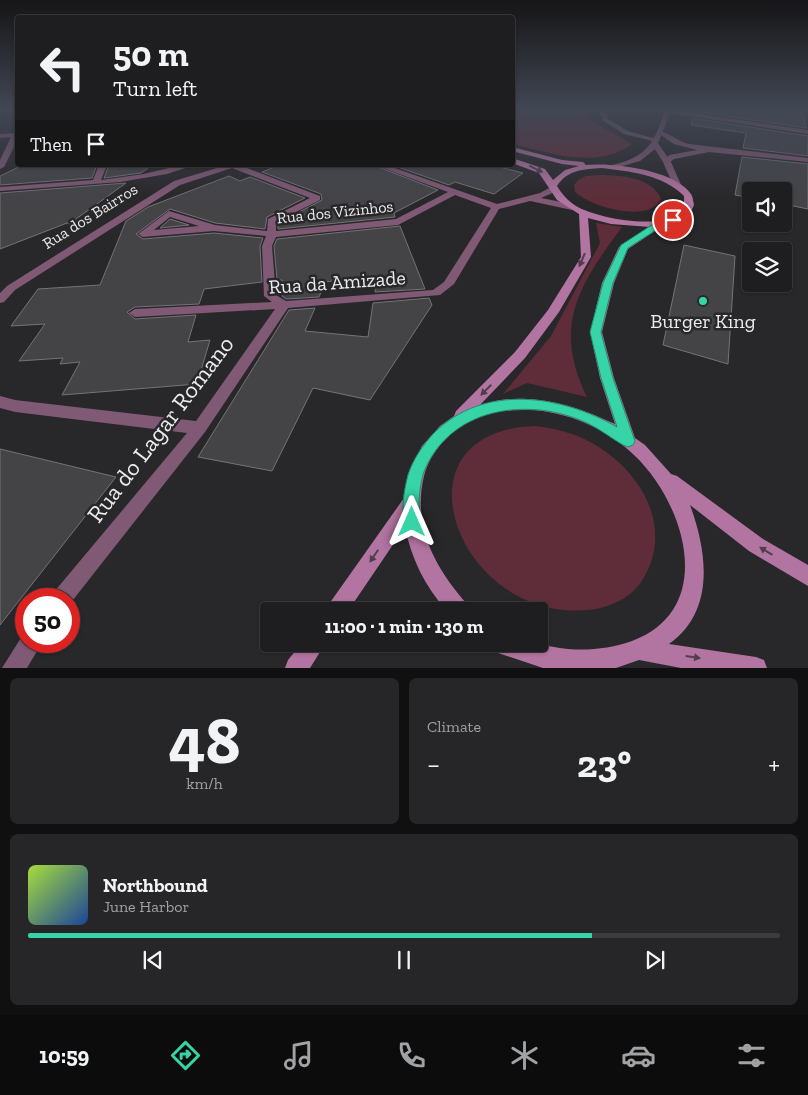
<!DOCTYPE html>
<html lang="en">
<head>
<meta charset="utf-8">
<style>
  :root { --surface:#1e1d1f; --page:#262628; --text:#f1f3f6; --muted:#a1a2a4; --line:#3c3b3d; --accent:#36d4a7 }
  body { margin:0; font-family:"Zilla Slab",serif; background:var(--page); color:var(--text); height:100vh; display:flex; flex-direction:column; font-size:19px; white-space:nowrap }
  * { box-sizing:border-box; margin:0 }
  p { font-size:16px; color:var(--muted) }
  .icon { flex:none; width:28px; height:28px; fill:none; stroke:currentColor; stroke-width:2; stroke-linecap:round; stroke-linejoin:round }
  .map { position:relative; height:668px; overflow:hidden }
  .drawer { display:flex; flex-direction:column; gap:10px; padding:10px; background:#101011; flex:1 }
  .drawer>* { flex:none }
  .top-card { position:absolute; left:15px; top:15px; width:500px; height:152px; border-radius:5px; box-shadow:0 1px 4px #0004,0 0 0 1px var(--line); background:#1e1d1f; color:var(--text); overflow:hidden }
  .fabs { position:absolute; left:742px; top:182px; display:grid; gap:10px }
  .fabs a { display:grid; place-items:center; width:50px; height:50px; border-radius:5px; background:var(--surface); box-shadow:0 1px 4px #0004,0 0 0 1px var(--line); font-size:25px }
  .speed { position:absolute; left:15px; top:588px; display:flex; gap:10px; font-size:25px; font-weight:700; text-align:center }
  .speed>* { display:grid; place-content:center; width:65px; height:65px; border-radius:50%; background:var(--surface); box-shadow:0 1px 4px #0004,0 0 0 1px var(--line); line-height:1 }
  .speed .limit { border:8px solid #d22; background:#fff; color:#111 }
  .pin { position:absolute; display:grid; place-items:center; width:42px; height:42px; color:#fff; margin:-21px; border:2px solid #fff; border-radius:50%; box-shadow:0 1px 5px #0007 }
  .me { position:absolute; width:55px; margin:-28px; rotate:0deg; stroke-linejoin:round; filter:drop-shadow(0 0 4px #0008) }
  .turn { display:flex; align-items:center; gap:18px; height:105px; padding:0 15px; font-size:22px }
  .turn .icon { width:65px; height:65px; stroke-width:2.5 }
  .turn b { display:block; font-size:35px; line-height:42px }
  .then { display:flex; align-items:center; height:48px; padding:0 15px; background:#0003; gap:10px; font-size:19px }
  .big { font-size:38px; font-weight:800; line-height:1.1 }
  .drawer .tile { flex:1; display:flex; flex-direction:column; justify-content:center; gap:8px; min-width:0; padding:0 18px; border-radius:8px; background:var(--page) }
  .drawer .dial { align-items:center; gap:0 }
  .dial b { font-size:65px; line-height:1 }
  .song { display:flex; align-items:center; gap:15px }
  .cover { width:60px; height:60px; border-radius:8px; background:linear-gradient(135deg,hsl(80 70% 55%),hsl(220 70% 35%)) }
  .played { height:5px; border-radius:2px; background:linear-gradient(90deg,var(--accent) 75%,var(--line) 75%) }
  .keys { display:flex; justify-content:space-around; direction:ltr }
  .heat { display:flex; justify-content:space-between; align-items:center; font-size:28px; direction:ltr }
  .drawer .tiles { flex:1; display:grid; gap:10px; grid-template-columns:1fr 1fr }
  .tile:last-child { grid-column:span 2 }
  .trip { position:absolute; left:260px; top:602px; width:288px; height:50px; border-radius:5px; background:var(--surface); box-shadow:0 1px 4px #0004,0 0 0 1px var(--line); font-weight:800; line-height:50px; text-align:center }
  .dock { display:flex; height:80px; justify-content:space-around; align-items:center; background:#0c0c0c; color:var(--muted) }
  .dock .icon { width:35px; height:35px }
  .dock .selected { color:var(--accent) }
  .dock b { font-size:22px; color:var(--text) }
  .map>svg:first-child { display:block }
</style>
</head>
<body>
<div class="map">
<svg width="808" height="668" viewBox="0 0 808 668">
  <rect width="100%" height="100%" fill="#282729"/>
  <!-- green -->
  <g fill="#5e2d39">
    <path d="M 512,109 L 591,109 L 585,117 L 632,144 C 597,170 550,153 513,144 Z"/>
    <path d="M 599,175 C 620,175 652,177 661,199 C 649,224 591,207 575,192 L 574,185 L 578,180 L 586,176 Z"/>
    <path d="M 596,223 L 622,227 C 579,285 552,326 587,397 L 527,383 L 503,394 L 551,336 L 600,243 Z"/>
    <path d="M 535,426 C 551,428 567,431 582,438 C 635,462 677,523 643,579 C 632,598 608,609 586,610 C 457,621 387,431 535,426 Z"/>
  </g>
  <!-- building -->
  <g fill="#444447" stroke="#747477">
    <polygon points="692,109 802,109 806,128 692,111"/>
    <polygon points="692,118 808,136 808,156 743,148 746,133 691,125"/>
    <polygon points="742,157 808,164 808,209 784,204 784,191 751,191 751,198 735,195"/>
    <polygon points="23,165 97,165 92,178 0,185 0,176"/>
    <polygon points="109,165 152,165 141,173 104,178"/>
    <polygon points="279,165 373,165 438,190 394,213 395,217 278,229 278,223 322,200 321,194 262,172"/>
    <polygon points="392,165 492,165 523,173 494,194 455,182 449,185"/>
    <polygon points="229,176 240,181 250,177 305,198 267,217 265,229 215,223 170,209 136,234 143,239 214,233 263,238 260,246 262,282 204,289 199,304 135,307 127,312 135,319 196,315 188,342 210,340 197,384 62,395 80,362 60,364 63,358 19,361 45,324 11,326 38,289 100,285 126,221 148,207"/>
    <polygon points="126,183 69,224 67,223 0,249 0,193"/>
    <polygon points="170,219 189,225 160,228"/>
    <polygon points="400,226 425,289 375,292 377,276 325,282 319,297 286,299 282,296 282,280 277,280 274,246 277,239"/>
    <polygon points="684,245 735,256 728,364 663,345"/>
    <polygon points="429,298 432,305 370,400 313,388 272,471 198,457 289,310 315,308 305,331 368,337 373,303"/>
    <polygon points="0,449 116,477 0,625"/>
  </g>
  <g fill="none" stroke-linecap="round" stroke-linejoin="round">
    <!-- lane -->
    <g fill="#805975" fill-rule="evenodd">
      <polygon points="600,109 606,109 604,112 608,115 607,118 628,131 660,140 657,142 624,134 602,120 602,116 598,112"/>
      <polygon points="612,109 643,109 640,111 615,111"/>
      <path d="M 658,131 C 664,130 680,142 689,144 L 808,158 L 808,162 L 709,152 L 674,159 L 667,164 L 663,162 L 669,155 L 697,150 L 674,144 L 658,133 Z"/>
    </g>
    <!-- street -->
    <g fill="#805975" fill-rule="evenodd">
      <path d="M 665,109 L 808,130 L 808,134 L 670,113 L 658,143 L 671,162 L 682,187 L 681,189 L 674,187 L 663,162 L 655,149 L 640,161 L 612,169 L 612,165 C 648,157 655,142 665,109 Z"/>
      <polygon points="18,133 18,139 4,167 0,169 0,160 11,137 0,138 0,134"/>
      <polygon points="99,165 107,165 101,180 144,174 181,165 194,165 167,174 120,182 0,191 0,187 93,180"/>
      <path d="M 227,165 L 239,165 L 320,196 L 320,200 L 276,222 L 276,231 L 396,219 L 448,192 L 375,165 L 386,165 L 497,204 L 540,193 L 551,187 L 557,187 L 557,191 L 541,198 L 572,204 L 576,207 L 572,210 L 530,201 L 499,209 L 454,284 L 440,295 L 288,308 L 205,432 L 69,605 L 69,599 L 51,599 L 54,592 L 187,433 L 15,412 L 0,408 L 0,396 L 15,400 L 196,421 L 275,309 L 135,317 L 129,313 L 135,309 L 272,302 L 264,296 L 262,246 L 266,236 L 214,231 L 143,237 L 138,234 L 169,211 L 215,225 L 267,231 L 268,219 L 310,198 L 232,168 L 180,185 L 15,290 L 4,302 L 0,303 L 0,293 L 7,286 L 174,181 ZM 455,195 L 491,208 L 444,282 L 433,290 L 286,301 L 276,295 L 272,246 L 276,237 L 398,225 ZM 170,217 L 199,226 L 154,230 Z"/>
      <polygon points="24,633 26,633 26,641 43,641 27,668 2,668"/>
    </g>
    <!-- secondary -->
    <g fill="#b274a1" fill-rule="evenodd">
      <path d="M 512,147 L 562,160 L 583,162 L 586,165 C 613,162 675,170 691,194 C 693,197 693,201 694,205 L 690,214 L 684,219 L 664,225 L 628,249 L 614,283 L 602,332 L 614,378 L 635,438 L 645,445 L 671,474 L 677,476 L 763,539 L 808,565 L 808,586 L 749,551 L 690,505 C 707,551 716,611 669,644 L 756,657 L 764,660 L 767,668 L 681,668 L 639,660 L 616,668 L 543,668 L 495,652 L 492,644 C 506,644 521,643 534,644 C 546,645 557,648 568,649 C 589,651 612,648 632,641 C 718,609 685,503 634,455 C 606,428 566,411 528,410 C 509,410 493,411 476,418 C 451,430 431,450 424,476 C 412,526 435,568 467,604 L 470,611 L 447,611 C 425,587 411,558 405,527 L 348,611 L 326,611 L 329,604 L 404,498 L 408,474 L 422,446 L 440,426 L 454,416 L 456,411 L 515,352 L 548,310 L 581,257 L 579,214 L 557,200 L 539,173 L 512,163 L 512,158 L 545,169 L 553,180 L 565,170 L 579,166 L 562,164 L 512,151 ZM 601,168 C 629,171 664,175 684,196 L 684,209 C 667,232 598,219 576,206 C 567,200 562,194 557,186 C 567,170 584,169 601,168 ZM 588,218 L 611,224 L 650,227 L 619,247 L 602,283 L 590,332 L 600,378 L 615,424 C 572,404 527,390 480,405 L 525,358 L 559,312 L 591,257 Z"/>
      <polygon points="301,644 325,644 310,668 285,668 288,660"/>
    </g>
  </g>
  <!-- one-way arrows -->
  <defs><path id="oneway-solid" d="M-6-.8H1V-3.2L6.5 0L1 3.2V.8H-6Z" transform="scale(1.25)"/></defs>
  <g fill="#513e4d">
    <use href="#oneway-solid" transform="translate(536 169) rotate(26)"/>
    <use href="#oneway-solid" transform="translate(582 260) rotate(113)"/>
    <use href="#oneway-solid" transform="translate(486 390) rotate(135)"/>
    <use href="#oneway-solid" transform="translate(766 551) rotate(-149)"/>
    <use href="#oneway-solid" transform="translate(374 556) rotate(124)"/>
    <use href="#oneway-solid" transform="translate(693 657) rotate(8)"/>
  </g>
  <!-- sky -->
  <linearGradient id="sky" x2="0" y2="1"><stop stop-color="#161517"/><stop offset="0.54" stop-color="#424754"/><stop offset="1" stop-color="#424754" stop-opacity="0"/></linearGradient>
  <rect width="808" height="202" fill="url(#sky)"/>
  <!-- route -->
  <path fill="#36d4a7" stroke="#238a6d" d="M 673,218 L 676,218 L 676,222 L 664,225 L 628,248 L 613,283 L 601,332 L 613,378 L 635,441 L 633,445 L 628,447 L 623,445 C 611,438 600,429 587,423 C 531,397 454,406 426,467 C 421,477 420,490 419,501 C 419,510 422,518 418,527 L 412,529 L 406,527 C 400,512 404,490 408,475 C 413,459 423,445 434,433 C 484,383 561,395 617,427 L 601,378 L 590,332 L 603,283 L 621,245 L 658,221 Z"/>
  <!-- markers -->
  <circle fill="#36d4a7" stroke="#282729" stroke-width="2" cx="703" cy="301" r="5"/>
  <g text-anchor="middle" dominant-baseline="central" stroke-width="5" stroke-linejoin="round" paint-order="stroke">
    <!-- far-street labels -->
    <g font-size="16" fill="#ecebed" stroke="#282729">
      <text transform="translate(335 212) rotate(-6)">Rua dos Vizinhos</text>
      <text transform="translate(90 216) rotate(-32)">Rua dos Bairros</text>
    </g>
    <!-- street labels -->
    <g font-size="20" fill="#ecebed" stroke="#282729">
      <text transform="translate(337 282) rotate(-4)">Rua da Amizade</text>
    </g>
    <!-- poi labels -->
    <g font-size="20" fill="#ecebed" stroke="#282729">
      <text x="703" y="321">Burger King</text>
    </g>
    <!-- near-street labels -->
    <g font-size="24" fill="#ecebed" stroke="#282729">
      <text transform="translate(160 429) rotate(-53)">Rua do Lagar Romano</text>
    </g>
  </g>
</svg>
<div class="fabs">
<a><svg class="icon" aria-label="sound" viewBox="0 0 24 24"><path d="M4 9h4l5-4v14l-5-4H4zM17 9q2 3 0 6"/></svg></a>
<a><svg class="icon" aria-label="layers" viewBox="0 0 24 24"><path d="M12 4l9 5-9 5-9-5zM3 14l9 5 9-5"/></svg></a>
</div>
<div class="speed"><div class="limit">50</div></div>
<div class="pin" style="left:673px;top:220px;background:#d93025"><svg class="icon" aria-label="arrive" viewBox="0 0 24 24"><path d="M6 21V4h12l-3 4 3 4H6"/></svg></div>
<svg class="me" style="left:412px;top:522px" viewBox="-20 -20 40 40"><path d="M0-17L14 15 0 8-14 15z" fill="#36d4a7" stroke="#fff" stroke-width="4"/></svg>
<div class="trip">11:00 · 1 min · 130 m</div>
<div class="top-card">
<div class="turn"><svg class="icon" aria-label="left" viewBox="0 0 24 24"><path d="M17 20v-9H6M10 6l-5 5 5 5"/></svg><div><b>50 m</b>Turn left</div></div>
<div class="then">Then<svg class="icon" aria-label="arrive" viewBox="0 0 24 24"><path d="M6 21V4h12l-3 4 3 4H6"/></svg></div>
</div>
</div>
<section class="drawer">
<div class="tiles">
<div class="tile dial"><b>48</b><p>km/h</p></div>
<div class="tile"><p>Climate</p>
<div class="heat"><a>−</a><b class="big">23°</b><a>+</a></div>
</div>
<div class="tile">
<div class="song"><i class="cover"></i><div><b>Northbound</b><p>June Harbor</p></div></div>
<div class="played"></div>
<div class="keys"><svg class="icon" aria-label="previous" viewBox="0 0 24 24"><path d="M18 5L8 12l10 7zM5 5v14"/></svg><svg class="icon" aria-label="pause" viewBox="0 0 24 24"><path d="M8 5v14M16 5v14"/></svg><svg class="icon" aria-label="next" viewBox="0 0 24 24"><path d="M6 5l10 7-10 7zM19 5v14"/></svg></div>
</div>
</div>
</section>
<nav class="dock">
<b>10:59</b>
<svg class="icon selected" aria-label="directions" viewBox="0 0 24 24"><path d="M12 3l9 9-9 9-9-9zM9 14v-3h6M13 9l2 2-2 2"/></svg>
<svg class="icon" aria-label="music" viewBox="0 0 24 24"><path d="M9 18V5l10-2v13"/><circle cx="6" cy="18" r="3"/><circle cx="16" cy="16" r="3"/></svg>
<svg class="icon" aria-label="phone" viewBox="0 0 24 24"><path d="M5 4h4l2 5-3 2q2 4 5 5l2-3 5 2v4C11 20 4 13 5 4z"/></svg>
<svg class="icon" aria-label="climate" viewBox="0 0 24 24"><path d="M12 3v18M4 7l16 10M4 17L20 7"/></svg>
<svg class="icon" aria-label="car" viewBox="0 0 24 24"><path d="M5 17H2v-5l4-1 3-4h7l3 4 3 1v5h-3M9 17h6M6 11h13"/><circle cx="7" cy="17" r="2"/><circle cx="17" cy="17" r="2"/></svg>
<svg class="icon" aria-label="filters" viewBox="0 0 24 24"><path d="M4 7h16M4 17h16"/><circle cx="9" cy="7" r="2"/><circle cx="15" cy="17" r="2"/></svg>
</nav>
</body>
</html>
